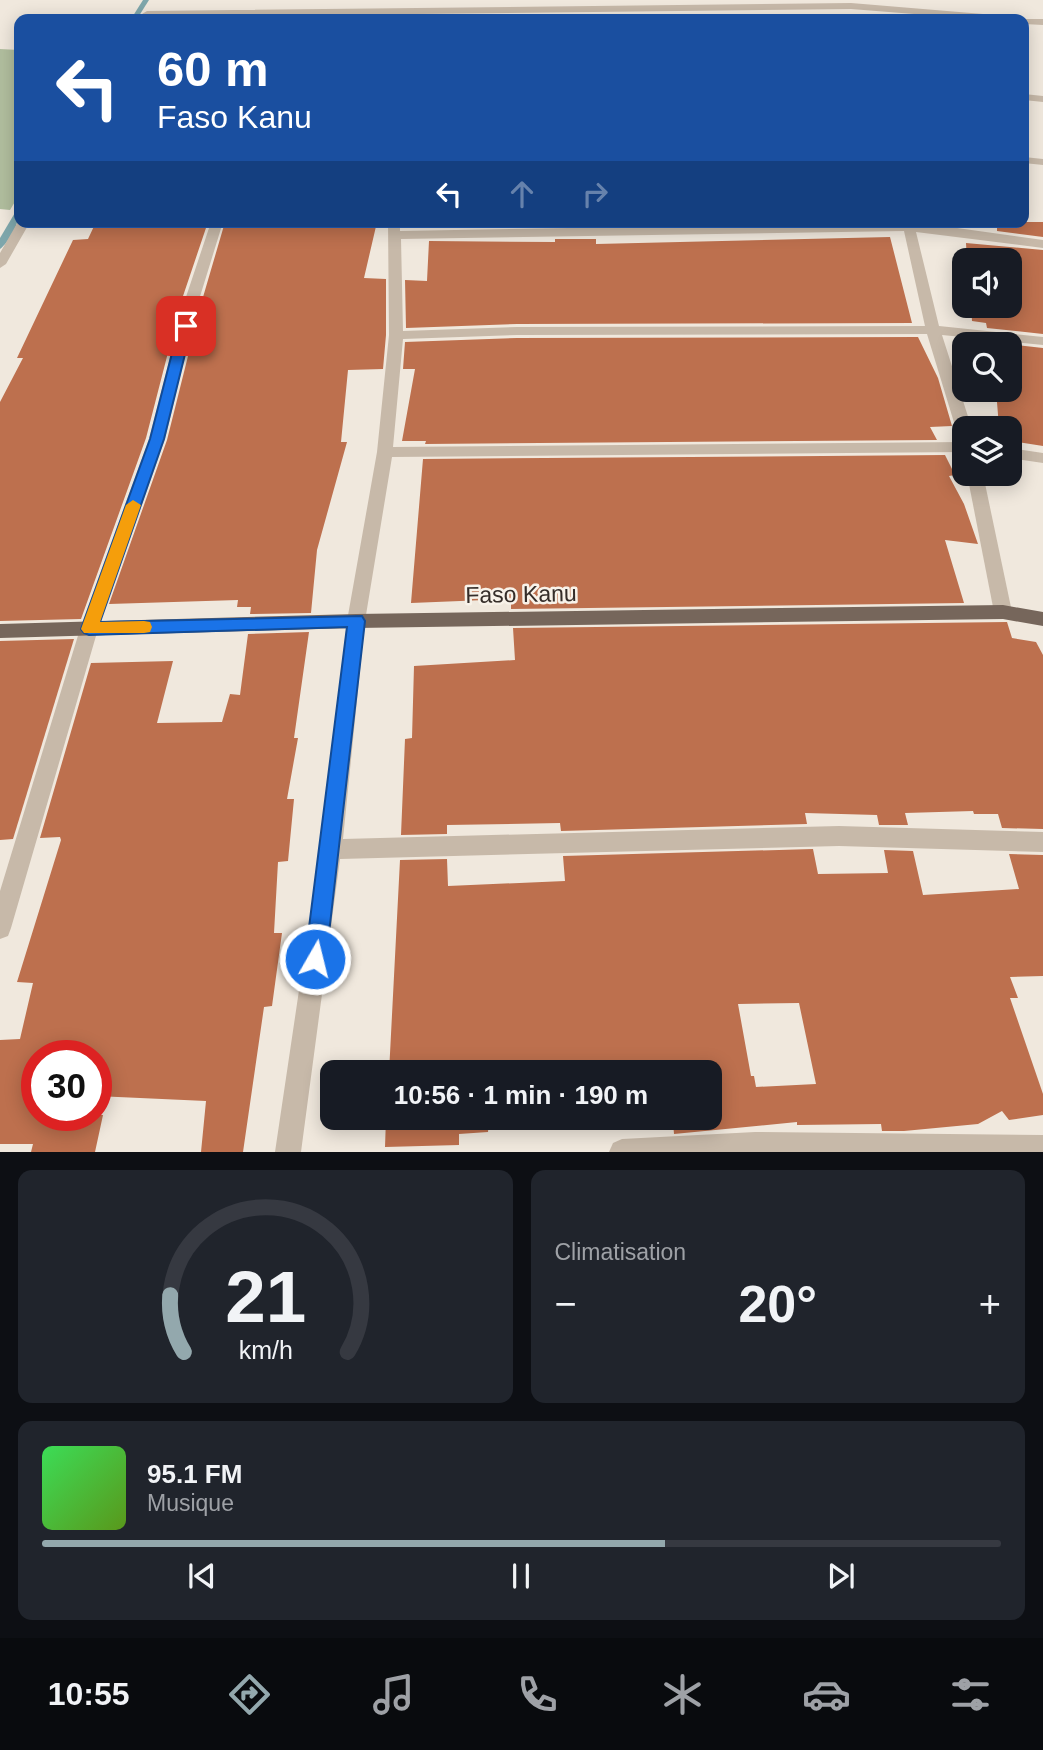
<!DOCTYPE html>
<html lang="fr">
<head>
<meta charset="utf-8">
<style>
  :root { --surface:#171b24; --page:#20242c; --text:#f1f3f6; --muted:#9ea1a6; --line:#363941; --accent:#93a8ad }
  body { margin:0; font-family:Helvetica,sans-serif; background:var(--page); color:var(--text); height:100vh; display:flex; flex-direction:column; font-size:26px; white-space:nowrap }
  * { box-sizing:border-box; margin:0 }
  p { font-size:23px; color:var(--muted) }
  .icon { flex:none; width:38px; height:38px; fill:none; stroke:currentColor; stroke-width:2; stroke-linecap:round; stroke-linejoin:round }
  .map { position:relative; height:1152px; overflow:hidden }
  .sheet { display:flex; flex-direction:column; gap:18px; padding:18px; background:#0d0f14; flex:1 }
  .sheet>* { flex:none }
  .top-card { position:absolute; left:14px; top:14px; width:1015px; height:214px; border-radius:14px; box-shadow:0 4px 18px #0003; background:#1a4fa0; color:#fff; overflow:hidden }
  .tools { position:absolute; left:952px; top:248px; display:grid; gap:14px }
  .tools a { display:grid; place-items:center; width:70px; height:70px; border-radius:14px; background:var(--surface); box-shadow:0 4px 18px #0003; font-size:35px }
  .speed { position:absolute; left:21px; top:1040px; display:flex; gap:14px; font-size:35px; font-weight:700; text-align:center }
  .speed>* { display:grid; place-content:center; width:91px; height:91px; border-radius:50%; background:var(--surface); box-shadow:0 4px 18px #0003; line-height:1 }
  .speed .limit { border:10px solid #d22; background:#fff; color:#111 }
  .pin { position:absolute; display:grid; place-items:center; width:60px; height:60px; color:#fff; margin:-30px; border-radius:14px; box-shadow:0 4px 10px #0006 }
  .me { position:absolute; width:77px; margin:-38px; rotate:8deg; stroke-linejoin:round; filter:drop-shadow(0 0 5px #0008) }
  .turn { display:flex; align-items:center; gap:24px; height:147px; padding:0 28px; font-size:32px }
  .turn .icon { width:91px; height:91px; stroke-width:2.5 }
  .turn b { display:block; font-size:49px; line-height:60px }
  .lanes { display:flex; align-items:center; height:66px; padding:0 28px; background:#0003; justify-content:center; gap:35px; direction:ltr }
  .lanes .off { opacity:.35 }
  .big { font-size:52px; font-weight:600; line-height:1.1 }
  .sheet .card { flex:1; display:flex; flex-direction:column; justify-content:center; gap:10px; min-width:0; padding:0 24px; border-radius:14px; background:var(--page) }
  .sheet .dial { align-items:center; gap:0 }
  .dial svg { height:182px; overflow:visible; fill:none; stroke:var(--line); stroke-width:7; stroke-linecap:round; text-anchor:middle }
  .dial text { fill:var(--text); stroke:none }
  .song { display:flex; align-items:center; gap:21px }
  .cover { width:84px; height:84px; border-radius:10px; background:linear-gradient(135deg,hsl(130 70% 55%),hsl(90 70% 35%)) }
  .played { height:7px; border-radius:4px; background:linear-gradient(90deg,var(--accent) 65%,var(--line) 65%) }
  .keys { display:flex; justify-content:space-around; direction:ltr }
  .heat { display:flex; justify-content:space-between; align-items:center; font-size:38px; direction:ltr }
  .sheet .tiles { flex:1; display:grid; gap:18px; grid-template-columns:1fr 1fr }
  .card:last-child { grid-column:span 2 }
  .trip { position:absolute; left:320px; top:1060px; width:402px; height:70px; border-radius:14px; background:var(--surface); box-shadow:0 4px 18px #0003; font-weight:600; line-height:70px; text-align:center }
  .tabs { display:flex; height:112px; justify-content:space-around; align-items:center; background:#090b0e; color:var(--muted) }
  .tabs .icon { width:49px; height:49px }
  .tabs .on { color:var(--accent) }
  .tabs b { font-size:32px; color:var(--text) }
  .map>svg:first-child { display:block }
</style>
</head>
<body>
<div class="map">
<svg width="1043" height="1152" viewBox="0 0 1043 1152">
  <rect width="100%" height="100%" fill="#f0e8dd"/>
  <!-- green -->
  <polygon fill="#b1be9e" points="0,49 19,50 19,195 10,210 0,209"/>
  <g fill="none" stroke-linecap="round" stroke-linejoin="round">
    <!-- stream -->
    <g fill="#7ea6ab" fill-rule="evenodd">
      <polygon points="143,0 149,0 137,19 131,19"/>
      <path d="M 16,211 L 19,211 C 19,224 10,241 0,249 L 0,238 Z"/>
    </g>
  </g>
  <!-- building -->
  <g fill="#bd704e" fill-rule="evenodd">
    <polygon points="96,222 208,222 181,302 146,438 81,619 0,621 0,402 23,358 17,358 73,240 88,239"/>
    <polygon points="225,222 377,222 364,278 386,279 386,335 383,369 348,370 341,442 347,442 317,550 311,613 250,614 251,607 237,607 238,600 109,604 167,440 201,304"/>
    <polygon points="997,222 1043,222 1043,237 997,231"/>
    <polygon points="890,237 912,323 517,324 406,328 405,280 427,281 429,241 555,242 555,239 596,239 596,244"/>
    <polygon points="966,243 1043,250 1043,334 987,328 986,323 972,321 971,306 1010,306 1010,261 967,261"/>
    <polygon points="918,337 938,378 952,426 930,427 937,440 425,444 426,441 402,441 415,369 403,369 405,342 517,338"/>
    <polygon points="990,342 1043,348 1043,446 1012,441 1010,429 999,427 996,390 1010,390 1010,345 991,345"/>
    <polygon points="945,455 955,475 949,476 964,504 978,544 945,540 964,603 511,609 511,599 411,603 423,459"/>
    <polygon points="1007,622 1012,638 1036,642 1043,655 1043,829 1002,828 998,814 974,814 973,811 905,813 908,825 879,825 877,815 805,813 807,824 561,831 560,823 447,825 447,834 401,835 405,739 412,738 414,666 515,660 513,628"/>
    <polygon points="309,632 294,738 298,738 287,799 294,799 288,861 278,862 274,933 282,933 272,1006 264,1007 243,1152 201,1152 206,1101 96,1096 96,1055 37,1055 37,1115 103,1115 95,1152 31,1152 33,1144 0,1144 0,1040 20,1039 33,983 17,982 61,840 60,837 40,838 91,663 173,661 157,723 222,722 230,694 240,695 248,634"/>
    <polygon points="74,639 13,839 0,840 0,641"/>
    <path d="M 813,849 L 818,874 L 888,873 L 884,850 L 913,851 L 923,895 L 1019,889 L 1009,854 L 1043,855 L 1043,976 L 1010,977 L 1018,998 L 1010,998 L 1043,1094 L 1043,1115 L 1009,1120 L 1002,1111 L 978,1124 L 904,1131 L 882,1131 L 881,1124 L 797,1125 L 797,1122 L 674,1134 L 673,1122 L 642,1124 L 642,1121 L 581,1123 L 581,1118 L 710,1118 L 710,1073 L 389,1073 L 400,860 L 447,859 L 448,886 L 565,881 L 563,856 ZM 799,1003 L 816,1084 L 756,1087 L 754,1076 L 751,1076 L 738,1004 Z"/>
    <polygon points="386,1118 557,1118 489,1121 488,1132 459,1134 459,1145 385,1147"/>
  </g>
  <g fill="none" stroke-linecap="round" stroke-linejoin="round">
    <!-- minor -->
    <g fill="#c7b9a9" fill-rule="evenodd">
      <polygon points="851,3 1007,16 1012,19 977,19 851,9 147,17 142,14 147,11"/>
      <polygon points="1021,19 1043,19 1043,25 1024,24 1024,19"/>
      <polygon points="1024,94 1043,96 1043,102 1024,100"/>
      <polygon points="1024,157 1043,159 1043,165 1024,163"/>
      <polygon points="19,220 19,222 30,222 6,264 0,268 0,253"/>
      <polygon points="211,222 223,222 198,303 165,439 98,629 11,928 8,936 0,939 0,891 80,629 149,439 184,303"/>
      <path d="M 388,222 L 400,222 L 400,231 L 914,222 L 1043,240 L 1043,248 L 916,232 L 939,326 L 1043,337 L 1043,345 L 942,335 L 972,429 L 964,429 L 964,434 L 956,429 L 927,334 L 517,335 L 403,339 L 393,447 L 964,442 L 964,452 L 392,457 L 365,621 L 343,839 L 839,826 L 1043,832 L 1043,852 L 839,846 L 340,859 L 301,1152 L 275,1152 L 320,849 L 347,621 L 377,452 L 389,335 ZM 904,231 L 925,326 L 517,327 L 403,331 L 401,239 Z"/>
      <polygon points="1010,448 1043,453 1043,463 1010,458"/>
      <polygon points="967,474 983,474 1012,612 1009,617 997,617 994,612"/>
      <polygon points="755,1132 1043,1135 1043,1152 609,1152 613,1143 622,1139"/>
    </g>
    <!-- major -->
    <polygon fill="#76665b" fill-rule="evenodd" points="1003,605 1043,612 1043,626 1003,619 356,628 0,638 0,624 356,614"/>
  </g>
  <!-- route -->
  <polygon fill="#1a73e8" stroke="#114b97" stroke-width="2" points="186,322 192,326 164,439 100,622 362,616 365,621 326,959 323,966 315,969 308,966 305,959 347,627 89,635 84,633 81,629 150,439 179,326"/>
  <!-- slow -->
  <polygon fill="#f59e0b" points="133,500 141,505 100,622 144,621 150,622 152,627 150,632 144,633 84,633 81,629 126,505"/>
  <g text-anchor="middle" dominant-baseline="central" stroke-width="5" stroke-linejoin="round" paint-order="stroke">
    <!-- street labels -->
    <g font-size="23" fill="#352d29" stroke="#f8f2e9">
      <text transform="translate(521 594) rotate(-1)">Faso Kanu</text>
    </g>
  </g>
</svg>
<div class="tools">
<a><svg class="icon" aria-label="sound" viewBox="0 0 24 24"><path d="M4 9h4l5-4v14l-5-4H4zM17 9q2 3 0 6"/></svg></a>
<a><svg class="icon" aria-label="search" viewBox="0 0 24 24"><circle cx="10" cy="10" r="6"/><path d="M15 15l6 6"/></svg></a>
<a><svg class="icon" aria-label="layers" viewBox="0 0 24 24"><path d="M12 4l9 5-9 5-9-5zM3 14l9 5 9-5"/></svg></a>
</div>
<div class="speed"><div class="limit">30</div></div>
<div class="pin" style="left:186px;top:326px;background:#d93025"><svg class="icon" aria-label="arrive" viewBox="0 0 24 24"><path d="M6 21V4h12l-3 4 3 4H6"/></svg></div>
<svg class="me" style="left:315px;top:959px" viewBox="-20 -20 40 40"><circle r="17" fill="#1a73e8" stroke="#fff" stroke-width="3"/><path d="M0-11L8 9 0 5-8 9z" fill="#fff"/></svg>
<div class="trip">10:56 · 1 min · 190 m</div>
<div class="top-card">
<div class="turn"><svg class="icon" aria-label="left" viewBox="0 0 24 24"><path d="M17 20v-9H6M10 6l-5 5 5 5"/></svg><div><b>60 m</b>Faso Kanu</div></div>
<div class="lanes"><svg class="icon" aria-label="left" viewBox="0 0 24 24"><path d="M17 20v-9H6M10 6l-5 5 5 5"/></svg><svg class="icon off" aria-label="ahead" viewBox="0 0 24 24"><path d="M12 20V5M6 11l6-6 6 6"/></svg><svg class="icon off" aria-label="right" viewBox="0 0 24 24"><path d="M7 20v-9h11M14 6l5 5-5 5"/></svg></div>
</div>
</div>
<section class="sheet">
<div class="tiles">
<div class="card dial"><svg viewBox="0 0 100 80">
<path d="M14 69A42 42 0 1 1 86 69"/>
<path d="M14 69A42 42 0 0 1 8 44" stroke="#93a8ad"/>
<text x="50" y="56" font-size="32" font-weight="700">21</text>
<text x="50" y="72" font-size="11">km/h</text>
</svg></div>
<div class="card"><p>Climatisation</p>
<div class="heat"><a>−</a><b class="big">20°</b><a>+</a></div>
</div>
<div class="card">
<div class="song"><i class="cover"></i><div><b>95.1 FM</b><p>Musique</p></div></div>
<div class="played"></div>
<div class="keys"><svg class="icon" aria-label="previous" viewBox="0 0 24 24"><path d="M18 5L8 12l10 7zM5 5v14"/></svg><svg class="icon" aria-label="pause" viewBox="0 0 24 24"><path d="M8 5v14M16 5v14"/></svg><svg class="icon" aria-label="next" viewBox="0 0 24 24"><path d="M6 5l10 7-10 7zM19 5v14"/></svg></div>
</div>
</div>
</section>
<nav class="tabs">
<b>10:55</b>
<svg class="icon on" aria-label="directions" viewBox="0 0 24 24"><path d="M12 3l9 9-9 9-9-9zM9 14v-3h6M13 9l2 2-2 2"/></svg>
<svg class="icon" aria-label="music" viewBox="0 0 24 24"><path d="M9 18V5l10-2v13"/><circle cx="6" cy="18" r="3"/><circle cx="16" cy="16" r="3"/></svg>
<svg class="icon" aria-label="phone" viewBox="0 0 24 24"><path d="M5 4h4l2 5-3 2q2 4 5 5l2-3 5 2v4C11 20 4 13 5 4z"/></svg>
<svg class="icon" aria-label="climate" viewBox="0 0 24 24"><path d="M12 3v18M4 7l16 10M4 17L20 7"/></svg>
<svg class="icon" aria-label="car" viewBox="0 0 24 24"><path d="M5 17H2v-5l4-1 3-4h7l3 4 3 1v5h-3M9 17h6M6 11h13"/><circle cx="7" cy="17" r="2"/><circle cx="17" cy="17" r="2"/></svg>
<svg class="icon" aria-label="filters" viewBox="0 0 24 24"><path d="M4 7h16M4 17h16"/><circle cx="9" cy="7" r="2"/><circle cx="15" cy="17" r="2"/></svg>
</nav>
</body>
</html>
